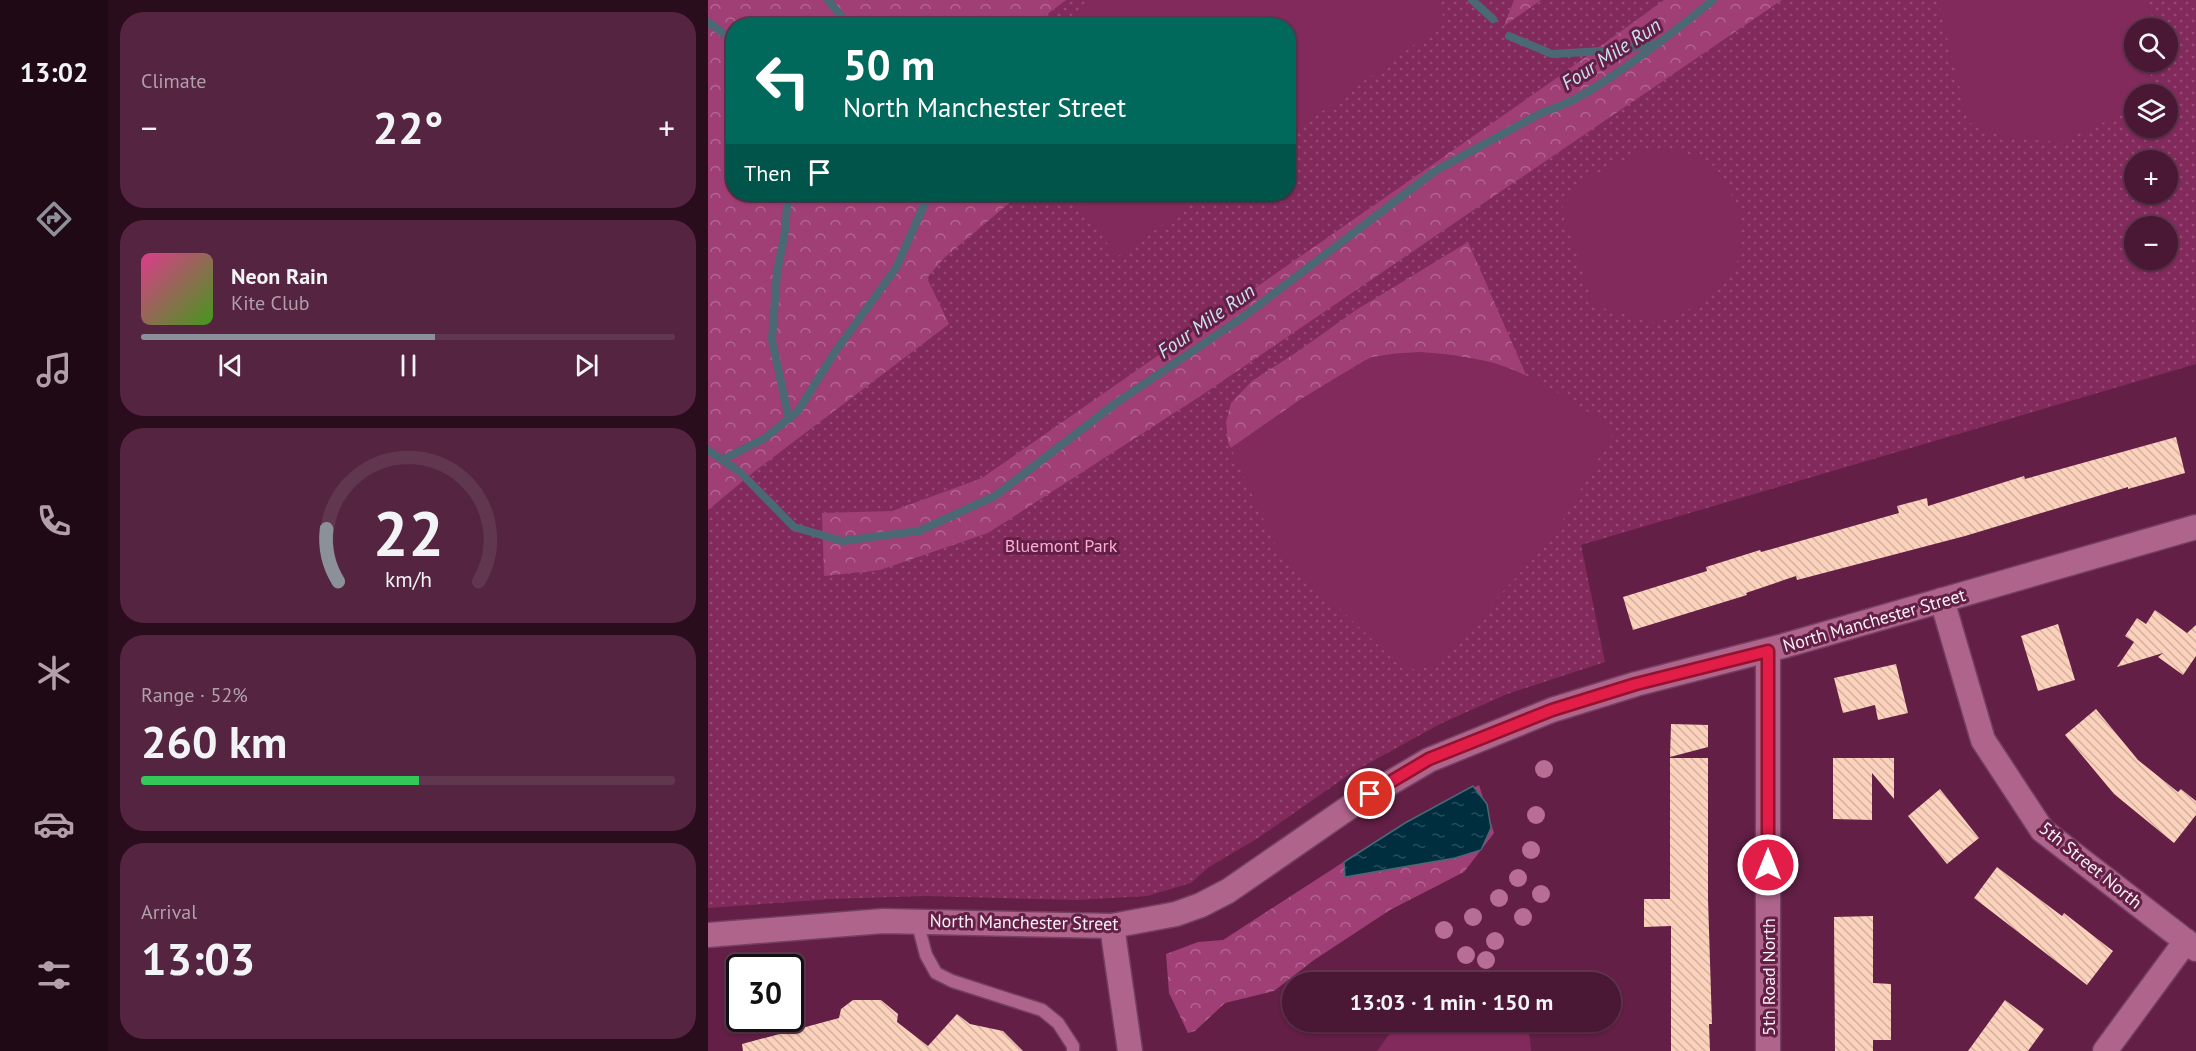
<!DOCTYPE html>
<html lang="en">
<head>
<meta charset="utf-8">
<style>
  :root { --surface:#4a1734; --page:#542440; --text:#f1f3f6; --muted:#b29fac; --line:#61364f; --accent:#8c9099 }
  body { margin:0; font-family:"PT Sans",sans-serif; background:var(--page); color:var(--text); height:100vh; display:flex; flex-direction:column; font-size:22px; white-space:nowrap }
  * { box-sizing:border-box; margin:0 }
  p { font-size:20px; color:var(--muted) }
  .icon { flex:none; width:33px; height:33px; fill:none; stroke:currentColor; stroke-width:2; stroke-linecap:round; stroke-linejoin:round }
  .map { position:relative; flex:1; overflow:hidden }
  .details { display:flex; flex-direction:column; gap:12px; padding:12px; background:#290d1d; width:600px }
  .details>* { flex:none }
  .hud { position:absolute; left:18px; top:18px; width:570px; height:183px; border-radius:24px; box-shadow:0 2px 4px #0004,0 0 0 2px var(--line); background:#00695c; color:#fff; overflow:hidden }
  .controls { position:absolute; left:1416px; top:18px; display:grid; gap:12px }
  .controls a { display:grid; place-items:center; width:54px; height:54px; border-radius:50%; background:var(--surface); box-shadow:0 2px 4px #0004,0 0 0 2px var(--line); font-size:30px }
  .speed { position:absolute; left:18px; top:954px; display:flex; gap:12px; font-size:30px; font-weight:700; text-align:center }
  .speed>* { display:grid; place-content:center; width:78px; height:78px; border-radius:50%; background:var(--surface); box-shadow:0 2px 4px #0004,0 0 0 2px var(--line); line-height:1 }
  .speed .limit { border:3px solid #111; border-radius:9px; background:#fff; color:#111 }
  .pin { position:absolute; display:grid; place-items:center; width:51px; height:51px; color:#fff; margin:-26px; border:3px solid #fff; border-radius:50%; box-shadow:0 2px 6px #0007 }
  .me { position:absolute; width:66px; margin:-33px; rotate:0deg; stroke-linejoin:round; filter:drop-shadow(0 0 4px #0008) }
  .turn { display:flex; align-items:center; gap:21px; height:126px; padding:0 18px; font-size:27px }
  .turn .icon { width:78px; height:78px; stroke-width:2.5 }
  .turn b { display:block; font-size:42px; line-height:51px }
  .then { display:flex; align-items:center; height:57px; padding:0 18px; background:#0003; gap:12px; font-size:22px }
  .big { font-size:45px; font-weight:700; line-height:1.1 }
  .details .widget { flex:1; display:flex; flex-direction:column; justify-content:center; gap:9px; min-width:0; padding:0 21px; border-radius:24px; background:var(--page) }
  .details .dial { align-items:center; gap:0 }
  .dial svg { height:156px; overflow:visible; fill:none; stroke:var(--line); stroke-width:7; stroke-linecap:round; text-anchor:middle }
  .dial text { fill:var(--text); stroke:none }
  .song { display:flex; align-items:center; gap:18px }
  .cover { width:72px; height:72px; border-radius:9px; background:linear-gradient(135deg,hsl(330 70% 55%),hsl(100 70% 35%)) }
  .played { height:6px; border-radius:3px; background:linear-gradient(90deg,var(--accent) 55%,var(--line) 55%) }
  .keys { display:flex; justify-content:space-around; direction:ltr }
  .heat { display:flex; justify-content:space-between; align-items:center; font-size:33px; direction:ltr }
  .charge { height:9px; border-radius:4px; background:linear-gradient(90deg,#34c759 52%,var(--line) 0) }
  .trip { position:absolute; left:574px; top:972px; width:339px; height:60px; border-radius:30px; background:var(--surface); box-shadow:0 2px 4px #0004,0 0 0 2px var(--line); font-weight:700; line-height:60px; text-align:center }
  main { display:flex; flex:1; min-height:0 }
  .dock { display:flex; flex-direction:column; width:108px; justify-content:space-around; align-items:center; background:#1e0915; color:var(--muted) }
  .dock .icon { width:42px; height:42px }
  .dock .active { color:var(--accent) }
  .dock b { font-size:27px; color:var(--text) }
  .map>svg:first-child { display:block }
</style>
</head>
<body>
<main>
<nav class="dock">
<b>13:02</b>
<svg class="icon active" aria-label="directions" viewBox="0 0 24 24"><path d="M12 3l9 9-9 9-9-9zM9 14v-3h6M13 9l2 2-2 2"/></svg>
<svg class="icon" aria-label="music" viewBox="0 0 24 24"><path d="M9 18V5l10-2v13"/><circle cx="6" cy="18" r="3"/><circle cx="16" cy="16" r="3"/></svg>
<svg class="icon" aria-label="phone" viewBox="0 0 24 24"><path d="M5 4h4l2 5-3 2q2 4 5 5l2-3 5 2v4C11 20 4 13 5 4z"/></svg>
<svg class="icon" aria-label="climate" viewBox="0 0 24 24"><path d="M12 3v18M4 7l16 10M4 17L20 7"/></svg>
<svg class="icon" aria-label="car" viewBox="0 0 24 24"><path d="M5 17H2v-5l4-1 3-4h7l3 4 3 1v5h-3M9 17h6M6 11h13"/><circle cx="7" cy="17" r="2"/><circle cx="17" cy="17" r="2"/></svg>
<svg class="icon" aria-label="filters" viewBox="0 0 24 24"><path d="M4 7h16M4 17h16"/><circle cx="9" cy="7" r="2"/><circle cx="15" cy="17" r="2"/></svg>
</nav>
<section class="details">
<div class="widget"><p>Climate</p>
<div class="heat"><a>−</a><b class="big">22°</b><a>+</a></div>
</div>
<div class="widget">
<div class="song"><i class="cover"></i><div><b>Neon Rain</b><p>Kite Club</p></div></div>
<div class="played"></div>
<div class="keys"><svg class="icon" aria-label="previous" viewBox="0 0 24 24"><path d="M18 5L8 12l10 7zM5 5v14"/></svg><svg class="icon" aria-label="pause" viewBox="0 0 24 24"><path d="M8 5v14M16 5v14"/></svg><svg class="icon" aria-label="next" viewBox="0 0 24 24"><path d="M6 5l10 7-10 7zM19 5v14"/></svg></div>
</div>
<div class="widget dial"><svg viewBox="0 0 100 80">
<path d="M14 69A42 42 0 1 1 86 69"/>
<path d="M14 69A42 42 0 0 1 8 42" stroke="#8c9099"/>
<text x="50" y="56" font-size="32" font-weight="700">22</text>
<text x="50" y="72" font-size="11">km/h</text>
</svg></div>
<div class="widget"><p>Range · 52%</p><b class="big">260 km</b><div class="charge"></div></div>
<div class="widget"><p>Arrival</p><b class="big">13:03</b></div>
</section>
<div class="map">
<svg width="1488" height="1051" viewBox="0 0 1488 1051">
  <defs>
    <pattern id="grass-dots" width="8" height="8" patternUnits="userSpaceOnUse" patternTransform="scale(1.5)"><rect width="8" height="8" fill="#832a5d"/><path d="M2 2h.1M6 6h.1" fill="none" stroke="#954975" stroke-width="1.8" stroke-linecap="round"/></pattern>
    <pattern id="forest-crowns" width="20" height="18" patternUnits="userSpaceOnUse" patternTransform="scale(1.5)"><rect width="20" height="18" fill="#9f3f75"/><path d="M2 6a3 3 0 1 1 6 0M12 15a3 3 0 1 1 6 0" fill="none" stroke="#b26590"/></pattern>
    <pattern id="water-ripples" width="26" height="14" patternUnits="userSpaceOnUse" patternTransform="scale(1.5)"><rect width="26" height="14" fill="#002e3f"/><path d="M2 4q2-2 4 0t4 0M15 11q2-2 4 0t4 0" fill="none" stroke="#264d5b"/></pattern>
    <pattern id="building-back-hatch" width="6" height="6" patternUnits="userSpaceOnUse" patternTransform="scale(1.5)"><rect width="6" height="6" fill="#fcd2bc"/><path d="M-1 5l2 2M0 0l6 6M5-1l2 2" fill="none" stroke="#d0b09f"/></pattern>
  </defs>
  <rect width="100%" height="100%" fill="#631f46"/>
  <!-- grass -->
  <path fill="url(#grass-dots)" fill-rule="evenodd" d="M 0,0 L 1488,0 L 1488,364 L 873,545 L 897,662 L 799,694 L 732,724 L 645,772 L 550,838 L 501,867 L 483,883 L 439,896 L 368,900 L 217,896 L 123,899 L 0,908 ZM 26,26 L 580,26 L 580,194 L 26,194 ZM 1426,28 L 1460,28 L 1460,62 L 1426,62 ZM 1426,94 L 1460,94 L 1460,128 L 1426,128 ZM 1426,160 L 1460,160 L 1460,194 L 1426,194 ZM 1426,226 L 1460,226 L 1460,260 L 1426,260 Z"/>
  <!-- forest -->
  <g fill="url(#forest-crowns)">
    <polygon points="0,0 358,0 325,25 26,26 26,194 312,194 236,258 219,278 241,324 47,471 0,510"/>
    <polygon points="806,0 833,0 796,26"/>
    <polygon points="956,0 1074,0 494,395 280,533 172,570 116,576 114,513 184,511 274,478 843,82"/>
    <path d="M 760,242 L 819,377 C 773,356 717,346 666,357 C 656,359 644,369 634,374 C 596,397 560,422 523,448 L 520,443 L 518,422 L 523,403 L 544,381 L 592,350 L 648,310 Z"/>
    <polygon points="771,785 786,833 756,872 682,910 606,960 566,991 517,1003 487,1031 480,1033 461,993 458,954 490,942 515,940 634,863"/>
  </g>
  <!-- garden -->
  <g fill="#832a5d">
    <polygon points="386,0 724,0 739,21 581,135 580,26 350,25"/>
    <polygon points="1230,0 1435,0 1449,24 1449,28 1426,28 1426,62 1445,62 1442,80 1429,94 1426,94 1426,97 1407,117 1353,142 1299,138 1260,122"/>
    <polygon points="969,149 1008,167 1031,208 1031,259 998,302 949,323 887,306 853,209 876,180 934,151"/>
    <polygon points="364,194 498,194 409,257"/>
    <path d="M 711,352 C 740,355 771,357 798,367 C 838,382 872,407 907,430 L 845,537 L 726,667 L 696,670 L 569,549 L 523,448 L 593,399 L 664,357 Z"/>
    <polygon points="695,1022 817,1022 822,1038 823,1051 669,1051 683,1032"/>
  </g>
  <!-- water -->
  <polygon fill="url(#water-ripples)" stroke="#4b6875" stroke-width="1.5" points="765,786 779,804 783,828 773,850 747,858 637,877 636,862 697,823"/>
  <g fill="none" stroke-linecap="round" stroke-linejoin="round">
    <!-- stream -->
    <g stroke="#4b6875" stroke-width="8">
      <polyline points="120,0 133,16 136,26"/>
      <polyline points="764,0 785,19"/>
      <polyline points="0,22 26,41"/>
      <polyline points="801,36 844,54 895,51 949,44"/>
      <polyline points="80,194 77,232 69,272 64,340 81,419"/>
      <path d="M 0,450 L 32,472 L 86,527 L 134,541 L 211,531 L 287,496 L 408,403 L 535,317 L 727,171 L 835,112 C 863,104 885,89 909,73 C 942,50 974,26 1005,0"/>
      <polyline points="14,460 57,438 90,411 127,352 188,268 221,194"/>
    </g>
  </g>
  <!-- building -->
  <g fill="url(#building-back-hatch)">
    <polygon points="1468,437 1477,473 1420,489 1420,487 1257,536 1089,580 1088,576 1038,593 1039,595 925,630 915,597 999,571 998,567 1052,550 1053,552 1191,513 1189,506 1219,498 1220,506 1316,476 1317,479"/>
    <polygon points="1447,610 1479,633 1488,625 1488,656 1475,675 1450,657 1455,653 1409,667 1426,642 1417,636 1429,618 1438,624"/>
    <polygon points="1350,624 1367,680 1330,691 1313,636"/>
    <polygon points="1188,664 1200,713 1170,720 1167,705 1135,713 1126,678"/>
    <polygon points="1388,709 1430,760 1470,792 1473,789 1488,801 1488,815 1466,843 1406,794 1357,735"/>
    <polygon points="963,724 1000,725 1000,747 962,757"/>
    <polygon points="962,758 1000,758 1000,899 1004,1024 1001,1024 1002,1051 963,1051 963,926 936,927 936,899 962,899"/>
    <polygon points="1125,758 1186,758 1186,799 1164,773 1164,820 1125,819"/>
    <polygon points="1232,789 1271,838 1239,864 1200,816"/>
    <polygon points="1289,867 1354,916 1356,913 1405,951 1379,985 1266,898"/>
    <polygon points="1165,916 1165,983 1183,984 1183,1040 1165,1040 1165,1051 1127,1051 1126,917"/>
    <polygon points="145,1000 173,1000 190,1014 189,1022 220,1046 249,1014 262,1024 295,1031 315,1051 35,1051 34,1044 131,1018 133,1009"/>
    <polygon points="1297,1000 1336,1029 1320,1051 1260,1051"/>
  </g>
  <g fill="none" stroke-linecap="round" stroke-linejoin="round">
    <!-- service casing -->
    <g stroke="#743f60" stroke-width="15">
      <polyline id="service" points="209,921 218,955 228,973 244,981 334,1010 350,1023 365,1046 365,1051"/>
    </g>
    <!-- minor casing -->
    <g stroke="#743f60" stroke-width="27">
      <g id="minor">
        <polyline points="1234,600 1275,740 1334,830 1488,949"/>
        <polyline points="1060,651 1060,1051"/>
        <polyline points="404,926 422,1051"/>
        <polyline points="0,935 175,921 404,926 468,914 493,905 520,891 643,806 721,760 844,710 928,684 1075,646 1488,527"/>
        <polyline points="1397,1051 1478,941"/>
      </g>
    </g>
    <!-- service -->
    <use href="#service" stroke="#af648b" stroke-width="12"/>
    <!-- minor -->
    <use href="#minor" stroke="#af648b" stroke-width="24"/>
  </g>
  <!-- trees -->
  <g fill="#b76d94">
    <circle cx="836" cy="769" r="9"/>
    <circle cx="828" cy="815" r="9"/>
    <circle cx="823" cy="850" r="9"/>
    <circle cx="810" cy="878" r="9"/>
    <circle cx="833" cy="894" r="9"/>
    <circle cx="791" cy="898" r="9"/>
    <circle cx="765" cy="917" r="9"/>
    <circle cx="815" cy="917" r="9"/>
    <circle cx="736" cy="930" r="9"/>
    <circle cx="787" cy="941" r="9"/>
    <circle cx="758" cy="955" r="9"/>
    <circle cx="778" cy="960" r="9"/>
  </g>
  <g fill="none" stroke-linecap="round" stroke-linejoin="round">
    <!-- route casing -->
    <g stroke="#92132f" stroke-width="15">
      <polyline id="route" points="662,794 721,759 844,710 928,684 1060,651 1060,865"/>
    </g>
    <!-- route -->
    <use href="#route" stroke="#e11d48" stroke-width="10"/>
  </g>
  <g text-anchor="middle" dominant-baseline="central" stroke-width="6" stroke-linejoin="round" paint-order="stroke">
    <!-- park labels -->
    <g font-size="18" fill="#fbadd4" stroke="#631f46">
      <text x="353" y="545">Bluemont Park</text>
    </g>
    <!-- street labels -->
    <g font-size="18" fill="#f9f1f4" stroke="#631f46">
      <text transform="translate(1166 620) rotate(-16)">North Manchester Street</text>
      <text transform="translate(1383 865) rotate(39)">5th Street North</text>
      <text transform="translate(316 922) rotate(1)">North Manchester Street</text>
      <text transform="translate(1060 977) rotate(-90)">5th Road North</text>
    </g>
    <!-- water labels -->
    <g font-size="20" font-style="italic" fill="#c8e3f0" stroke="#631f46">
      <text transform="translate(903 54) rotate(-33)">Four Mile Run</text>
      <text transform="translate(498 321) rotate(-35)">Four Mile Run</text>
    </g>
  </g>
</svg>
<div class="controls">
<a><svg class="icon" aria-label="search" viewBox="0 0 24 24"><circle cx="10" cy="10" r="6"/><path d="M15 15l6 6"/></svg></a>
<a><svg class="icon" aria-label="layers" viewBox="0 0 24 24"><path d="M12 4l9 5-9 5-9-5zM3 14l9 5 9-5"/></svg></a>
<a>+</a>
<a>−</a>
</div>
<div class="speed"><div class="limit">30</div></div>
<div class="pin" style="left:662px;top:794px;background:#d93025"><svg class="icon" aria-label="arrive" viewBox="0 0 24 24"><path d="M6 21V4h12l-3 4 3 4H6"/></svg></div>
<svg class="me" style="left:1060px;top:865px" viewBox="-20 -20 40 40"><circle r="17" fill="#e11d48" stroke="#fff" stroke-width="3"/><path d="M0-11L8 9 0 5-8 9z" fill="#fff"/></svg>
<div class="trip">13:03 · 1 min · 150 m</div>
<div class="hud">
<div class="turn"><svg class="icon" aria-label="left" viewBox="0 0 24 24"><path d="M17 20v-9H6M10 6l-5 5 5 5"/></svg><div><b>50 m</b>North Manchester Street</div></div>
<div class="then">Then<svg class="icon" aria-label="arrive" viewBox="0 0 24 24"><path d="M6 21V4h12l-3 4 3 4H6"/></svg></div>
</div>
</div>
</main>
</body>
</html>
